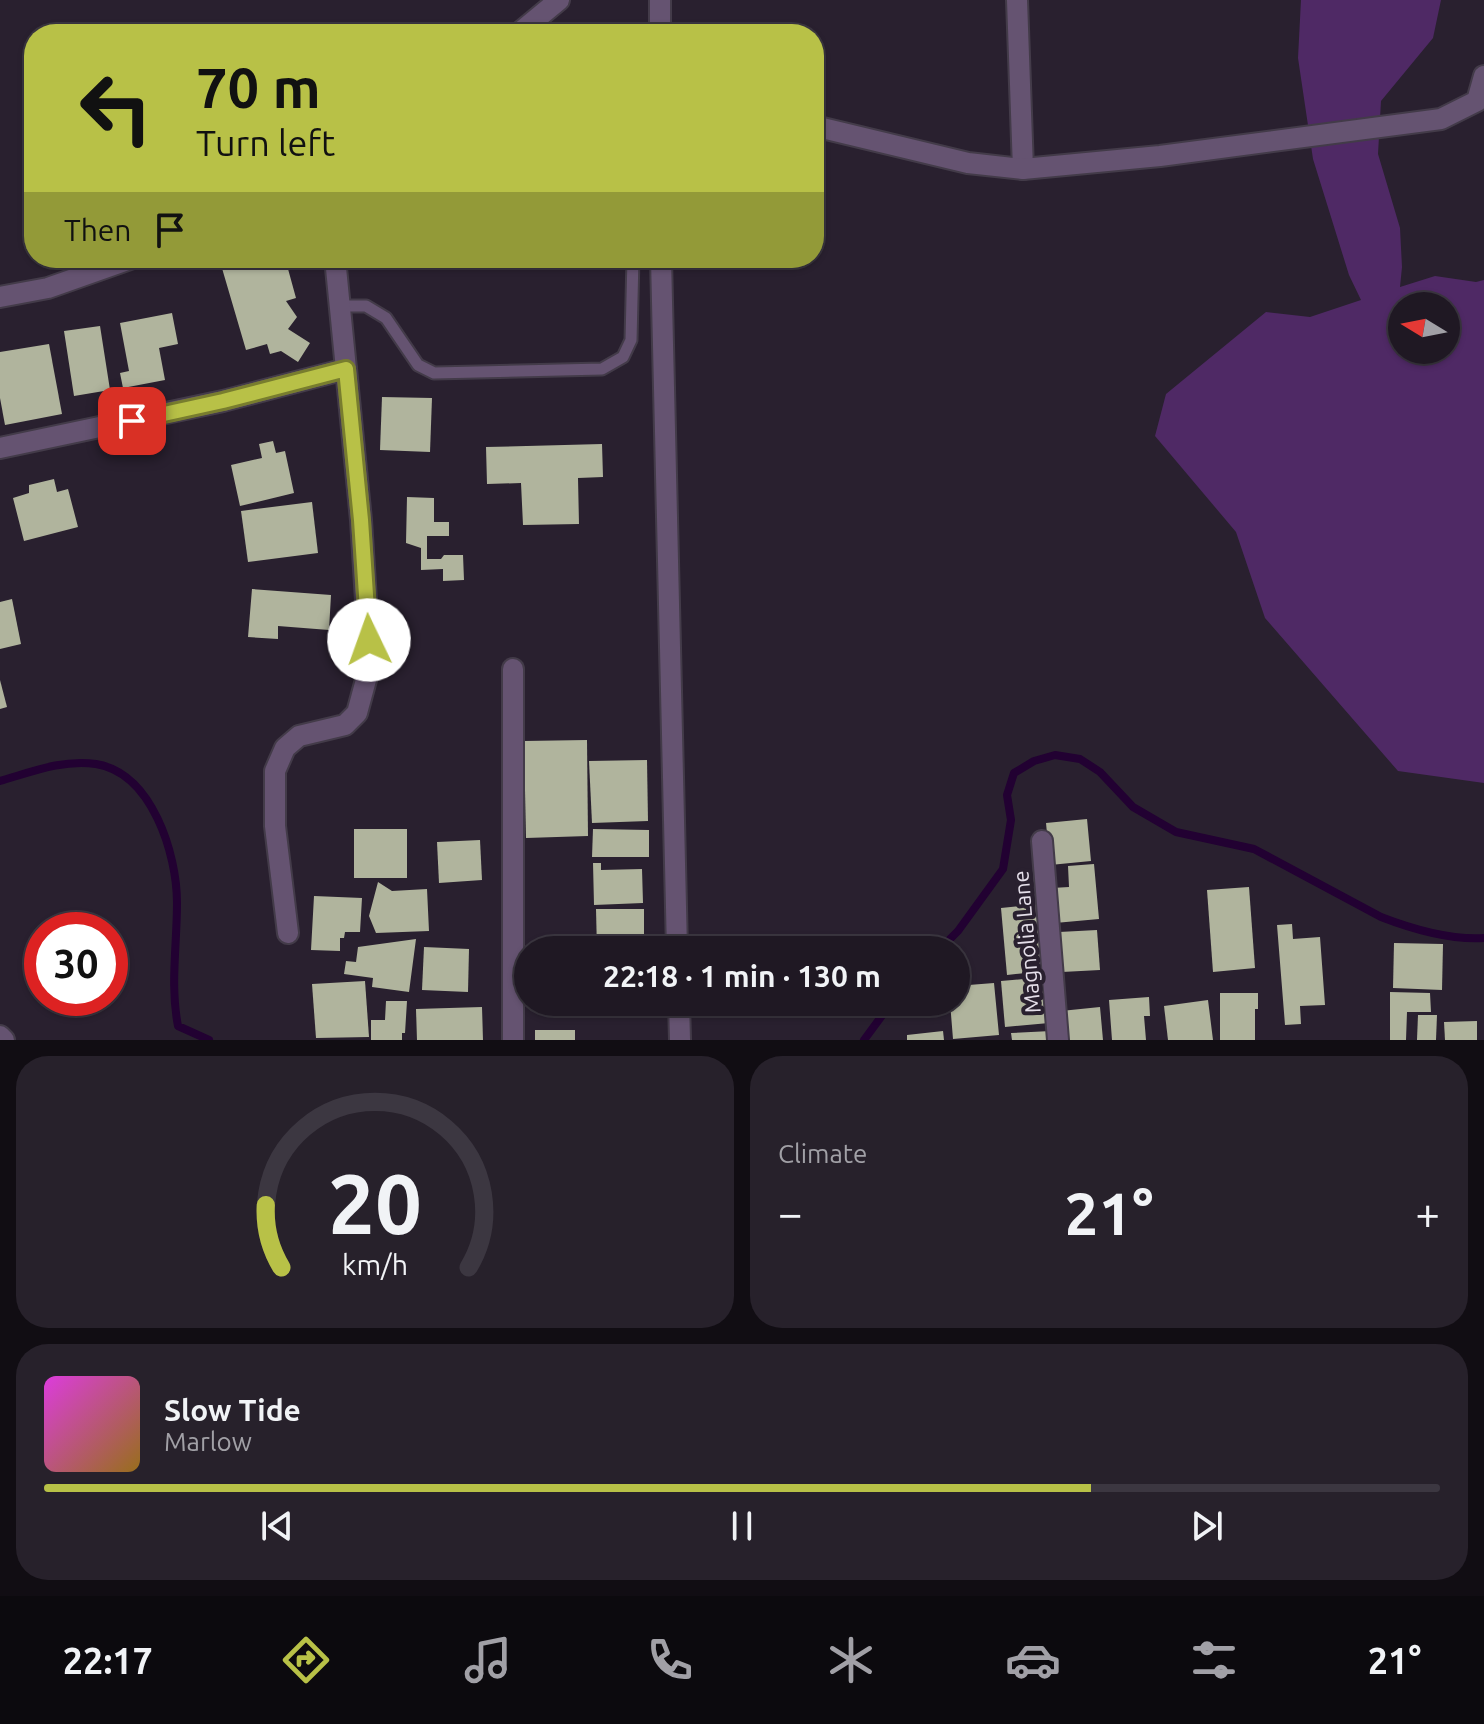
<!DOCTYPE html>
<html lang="en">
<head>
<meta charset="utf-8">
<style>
  :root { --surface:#1f1823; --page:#27212b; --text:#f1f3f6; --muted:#a1a0a6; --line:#3c3741; --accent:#b8c147 }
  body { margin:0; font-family:Ubuntu,sans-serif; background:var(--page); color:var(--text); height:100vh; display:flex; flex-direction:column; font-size:30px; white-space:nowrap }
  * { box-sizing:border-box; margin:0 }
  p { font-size:26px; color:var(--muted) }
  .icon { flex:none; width:44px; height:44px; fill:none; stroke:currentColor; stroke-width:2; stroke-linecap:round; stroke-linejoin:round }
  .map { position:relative; height:1040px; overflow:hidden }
  .details { display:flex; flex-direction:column; gap:16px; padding:16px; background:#110d13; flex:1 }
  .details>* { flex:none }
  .top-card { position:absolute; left:24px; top:24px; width:800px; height:244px; border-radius:32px; box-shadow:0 2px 6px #0004,0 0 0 2px var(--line); background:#b8c147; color:#111; overflow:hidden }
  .needle { width:52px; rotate:280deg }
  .controls { position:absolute; left:1388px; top:292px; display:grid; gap:16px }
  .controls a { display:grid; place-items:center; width:72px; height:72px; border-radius:50%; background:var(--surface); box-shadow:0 2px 6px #0004,0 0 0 2px var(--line); font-size:40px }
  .speed { position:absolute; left:24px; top:912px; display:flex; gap:16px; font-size:40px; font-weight:700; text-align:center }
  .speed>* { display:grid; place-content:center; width:104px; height:104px; border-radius:50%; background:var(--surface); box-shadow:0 2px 6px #0004,0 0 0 2px var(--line); line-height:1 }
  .speed .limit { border:12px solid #d22; background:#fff; color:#111 }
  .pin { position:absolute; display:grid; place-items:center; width:68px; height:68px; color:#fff; margin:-34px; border-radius:16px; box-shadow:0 4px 12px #0006 }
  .me { position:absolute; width:88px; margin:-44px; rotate:357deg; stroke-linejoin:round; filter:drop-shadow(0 0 6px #0008) }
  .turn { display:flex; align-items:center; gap:28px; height:168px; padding:0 40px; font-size:36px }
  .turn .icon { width:104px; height:104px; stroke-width:2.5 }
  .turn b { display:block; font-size:56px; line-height:68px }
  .then { display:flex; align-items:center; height:76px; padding:0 40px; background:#0003; gap:16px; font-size:30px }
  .big { font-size:60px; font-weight:700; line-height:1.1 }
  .details .tile { flex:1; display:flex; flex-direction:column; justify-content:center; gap:12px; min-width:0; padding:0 28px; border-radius:32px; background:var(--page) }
  .details .dial { align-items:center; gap:0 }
  .dial svg { height:208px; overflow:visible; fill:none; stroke:var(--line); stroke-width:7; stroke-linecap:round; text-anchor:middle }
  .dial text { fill:var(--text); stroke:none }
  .song { display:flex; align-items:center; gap:24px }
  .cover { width:96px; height:96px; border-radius:12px; background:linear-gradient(135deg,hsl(300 70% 55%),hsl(40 70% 35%)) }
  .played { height:8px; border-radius:4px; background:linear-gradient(90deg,var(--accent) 75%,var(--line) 75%) }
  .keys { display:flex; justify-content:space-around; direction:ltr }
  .heat { display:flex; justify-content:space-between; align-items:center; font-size:44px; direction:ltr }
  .details .tiles { flex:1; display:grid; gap:16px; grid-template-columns:1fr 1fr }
  .tile:last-child { grid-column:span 2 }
  .trip { position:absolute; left:514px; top:936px; width:456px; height:80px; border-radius:40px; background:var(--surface); box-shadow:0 2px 6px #0004,0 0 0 2px var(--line); font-weight:700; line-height:80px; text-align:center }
  .tab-bar { display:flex; height:128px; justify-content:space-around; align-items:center; background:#0c0a0e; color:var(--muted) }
  .tab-bar .icon { width:56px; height:56px }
  .tab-bar .selected { color:var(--accent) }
  .tab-bar b { font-size:36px; color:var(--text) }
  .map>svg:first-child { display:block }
</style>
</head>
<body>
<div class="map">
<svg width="1484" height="1040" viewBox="0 0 1484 1040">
  <rect width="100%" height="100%" fill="#29202f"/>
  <!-- green -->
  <path fill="#4f2965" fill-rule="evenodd" d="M 1301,0 L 1441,0 L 1433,38 L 1381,101 L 1378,154 L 1400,228 L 1402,267 L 1400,287 L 1435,276 L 1476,282 L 1484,280 L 1484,783 L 1398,771 L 1265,618 L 1236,532 L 1155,436 L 1166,394 L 1266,312 L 1310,317 L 1361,300 L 1349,275 L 1313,159 L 1298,58 ZM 1402,306 L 1446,306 L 1446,350 L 1402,350 Z"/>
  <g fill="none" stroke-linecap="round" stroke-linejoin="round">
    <!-- stream -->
    <g stroke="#220132" stroke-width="8">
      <path d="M 0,781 C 31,772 63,759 96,764 C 152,773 177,854 177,903 C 177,945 170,985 178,1026 L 209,1040"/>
      <path d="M 939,950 L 958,931 L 1003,869 L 1011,820 L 1007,795 L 1014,773 L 1034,761 L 1055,755 L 1080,759 L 1100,772 L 1133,807 L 1176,832 L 1254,849 L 1381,917 C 1412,929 1451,940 1484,938"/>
      <polyline points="864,1040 892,1002"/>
    </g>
  </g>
  <!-- building -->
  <g fill="#b0b49d">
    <polygon points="219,258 285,258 296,298 286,301 297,317 288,329 310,343 298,362 281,351 270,354 267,344 246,350"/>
    <polygon points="172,313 178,344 159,348 165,380 123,388 120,373 129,371 120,323"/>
    <polygon points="100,326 110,390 74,396 64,331"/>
    <polygon points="49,344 62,414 5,425 0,398 0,352"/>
    <polygon points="382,397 432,398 430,452 380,450"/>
    <polygon points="273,441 276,453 285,451 294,493 240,506 231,465 262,458 259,444"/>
    <polygon points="602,444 603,477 578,478 579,524 523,525 521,483 487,484 486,447"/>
    <polygon points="54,479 57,492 68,489 78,527 24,541 13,498 29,493 29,485"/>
    <polygon points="407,497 434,498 434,522 449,522 449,536 427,536 427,559 441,559 444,555 463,555 464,580 443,581 443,569 421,570 421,548 406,543"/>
    <polygon points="312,502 318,553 248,562 241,511"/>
    <polygon points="252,589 331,595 329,630 278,626 278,639 248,637"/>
    <polygon points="12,599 21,644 0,649 0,602"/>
    <polygon points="0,680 7,707 0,709"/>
    <polygon points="587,740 588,836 526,838 524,741"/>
    <polygon points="647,760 648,821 592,823 589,761"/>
    <polygon points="1087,819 1091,861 1050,865 1046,823"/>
    <rect x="354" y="829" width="53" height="49"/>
    <polygon points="593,829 649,830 649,857 592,857"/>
    <polygon points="480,840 482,880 439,883 437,842"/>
    <polygon points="593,863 601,863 601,870 642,869 643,903 594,905"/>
    <polygon points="1094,864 1099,919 1055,923 1052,888 1069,887 1068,866"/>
    <polygon points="378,882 392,891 427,889 429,931 376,933 369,916"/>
    <polygon points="1249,887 1255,968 1213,972 1207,890"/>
    <polygon points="314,896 362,898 360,932 345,932 344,938 340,938 340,951 311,950"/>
    <polygon points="1040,904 1046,971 1007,975 1001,908"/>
    <polygon points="596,909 644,909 644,950 597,950"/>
    <polygon points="1292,924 1293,939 1320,937 1325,1005 1300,1006 1301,1024 1285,1025 1277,925"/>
    <polygon points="1097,930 1100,970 1062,972 1059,932"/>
    <polygon points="416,939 409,992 372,987 373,978 344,974 346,961 356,962 358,947"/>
    <polygon points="1394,943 1443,944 1442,990 1393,988"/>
    <polygon points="424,947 469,949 468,992 422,990"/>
    <polygon points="1045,977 1049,1023 1005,1027 1001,981"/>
    <polygon points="365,981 369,1037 316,1038 312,984"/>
    <polygon points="994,983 999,1035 953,1039 950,1002 956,1002 956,986"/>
    <polygon points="1390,992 1430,993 1431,1012 1407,1012 1406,1040 1390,1040"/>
    <polygon points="1220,993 1258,993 1258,1009 1255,1009 1255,1040 1220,1040"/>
    <polygon points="1149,997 1150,1016 1144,1016 1146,1040 1112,1040 1109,1000"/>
    <polygon points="1208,1000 1213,1040 1168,1040 1164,1006"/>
    <polygon points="386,1001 407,1001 405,1033 402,1033 402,1040 371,1040 371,1020 385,1020"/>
    <polygon points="482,1007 483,1040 417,1040 416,1009"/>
    <polygon points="1100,1007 1103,1040 1063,1040 1061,1011"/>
    <polygon points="1418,1015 1437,1015 1436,1040 1417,1040"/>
    <polygon points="1477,1021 1477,1040 1445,1040 1444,1022"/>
    <rect x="535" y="1030" width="40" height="10"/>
    <polygon points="943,1031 944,1040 907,1040 907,1035"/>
    <polygon points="1051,1031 1052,1040 1012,1040 1011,1033"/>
  </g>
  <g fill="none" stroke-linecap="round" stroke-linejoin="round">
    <!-- service casing -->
    <g stroke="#433b49" stroke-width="15">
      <polyline id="service" points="340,306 366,306 386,318 418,365 434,373 602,369 623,357 631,340 633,258"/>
    </g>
    <!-- minor casing -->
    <g stroke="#433b49" stroke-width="24">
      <g id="minor">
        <polyline points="1017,0 1023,169"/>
        <polyline points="660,34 660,0"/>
        <polyline points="814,126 968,163 1023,169 1160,156 1441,119 1477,101 1484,76"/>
        <polyline points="661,258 677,950"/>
        <polyline points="0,448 223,401 346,369"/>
        <polyline points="1042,841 1058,1040"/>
        <polyline points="288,933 275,826 275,771 285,748 299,736 345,725 357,713 370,665 361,520 335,258"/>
        <polyline points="679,1002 680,1040"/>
        <polyline points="513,1040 513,669"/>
      </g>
    </g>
    <!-- tertiary casing -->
    <g stroke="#433b49" stroke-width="24">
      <g id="tertiary">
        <polyline points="518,34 559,0"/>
        <polyline points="0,297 48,288 133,258"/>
        <polyline points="0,1036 4,1040"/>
      </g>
    </g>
    <!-- service -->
    <use href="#service" stroke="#655371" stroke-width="11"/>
    <!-- minor -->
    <use href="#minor" stroke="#655371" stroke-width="20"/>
    <!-- tertiary -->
    <use href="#tertiary" stroke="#655371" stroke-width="20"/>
  </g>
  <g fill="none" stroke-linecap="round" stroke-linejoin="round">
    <!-- route casing -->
    <g stroke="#787d2e" stroke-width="20">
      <polyline id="route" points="132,421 223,401 346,369 361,520 369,640"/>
    </g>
    <!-- route -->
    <use href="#route" stroke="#b8c147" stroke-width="14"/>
  </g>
  <g text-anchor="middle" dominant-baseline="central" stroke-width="8" stroke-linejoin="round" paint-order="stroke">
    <!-- street labels -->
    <g font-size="22" fill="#e5dfea" stroke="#29202f">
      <text transform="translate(1026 942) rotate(-95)">Magnolia Lane</text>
    </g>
  </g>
</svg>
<div class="controls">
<a><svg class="needle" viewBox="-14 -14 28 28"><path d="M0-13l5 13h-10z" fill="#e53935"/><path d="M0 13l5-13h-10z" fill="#a1a0a6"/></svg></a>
</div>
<div class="speed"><div class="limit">30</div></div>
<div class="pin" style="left:132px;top:421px;background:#d93025"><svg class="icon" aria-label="arrive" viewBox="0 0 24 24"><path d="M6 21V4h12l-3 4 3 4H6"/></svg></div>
<svg class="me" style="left:369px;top:640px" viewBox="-20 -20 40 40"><circle r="19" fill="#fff"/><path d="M0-13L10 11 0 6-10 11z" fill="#b8c147"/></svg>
<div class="trip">22:18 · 1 min · 130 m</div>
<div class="top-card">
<div class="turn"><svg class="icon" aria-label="left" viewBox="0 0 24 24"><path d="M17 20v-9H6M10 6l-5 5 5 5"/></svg><div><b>70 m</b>Turn left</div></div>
<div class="then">Then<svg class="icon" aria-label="arrive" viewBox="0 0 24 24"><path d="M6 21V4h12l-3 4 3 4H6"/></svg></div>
</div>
</div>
<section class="details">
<div class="tiles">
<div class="tile dial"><svg viewBox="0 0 100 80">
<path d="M14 69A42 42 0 1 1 86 69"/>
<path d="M14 69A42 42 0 0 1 8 45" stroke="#b8c147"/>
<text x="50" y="56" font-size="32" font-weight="700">20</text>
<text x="50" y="72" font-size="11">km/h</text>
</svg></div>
<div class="tile"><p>Climate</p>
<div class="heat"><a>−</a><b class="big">21°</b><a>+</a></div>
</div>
<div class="tile">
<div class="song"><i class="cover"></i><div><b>Slow Tide</b><p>Marlow</p></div></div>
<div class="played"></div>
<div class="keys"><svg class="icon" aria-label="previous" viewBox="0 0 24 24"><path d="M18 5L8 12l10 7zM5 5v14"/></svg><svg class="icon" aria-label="pause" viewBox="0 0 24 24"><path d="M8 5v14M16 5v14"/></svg><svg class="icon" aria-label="next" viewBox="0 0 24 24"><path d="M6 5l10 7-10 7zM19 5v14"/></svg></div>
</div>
</div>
</section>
<nav class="tab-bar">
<b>22:17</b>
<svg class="icon selected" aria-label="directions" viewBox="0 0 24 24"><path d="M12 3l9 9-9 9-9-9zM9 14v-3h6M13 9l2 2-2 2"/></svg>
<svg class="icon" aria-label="music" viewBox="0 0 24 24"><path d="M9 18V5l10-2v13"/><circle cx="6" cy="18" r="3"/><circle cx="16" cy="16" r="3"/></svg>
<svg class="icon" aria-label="phone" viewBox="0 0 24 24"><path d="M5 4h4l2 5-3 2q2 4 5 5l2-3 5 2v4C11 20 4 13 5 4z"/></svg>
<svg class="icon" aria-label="climate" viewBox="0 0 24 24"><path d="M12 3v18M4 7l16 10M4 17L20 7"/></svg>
<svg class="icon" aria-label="car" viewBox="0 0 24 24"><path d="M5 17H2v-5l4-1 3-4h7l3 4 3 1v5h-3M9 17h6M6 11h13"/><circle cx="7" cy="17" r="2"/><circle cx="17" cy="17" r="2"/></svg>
<svg class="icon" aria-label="filters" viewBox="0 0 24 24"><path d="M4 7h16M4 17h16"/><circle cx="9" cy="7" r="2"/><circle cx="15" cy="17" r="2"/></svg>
<b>21°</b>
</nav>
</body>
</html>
